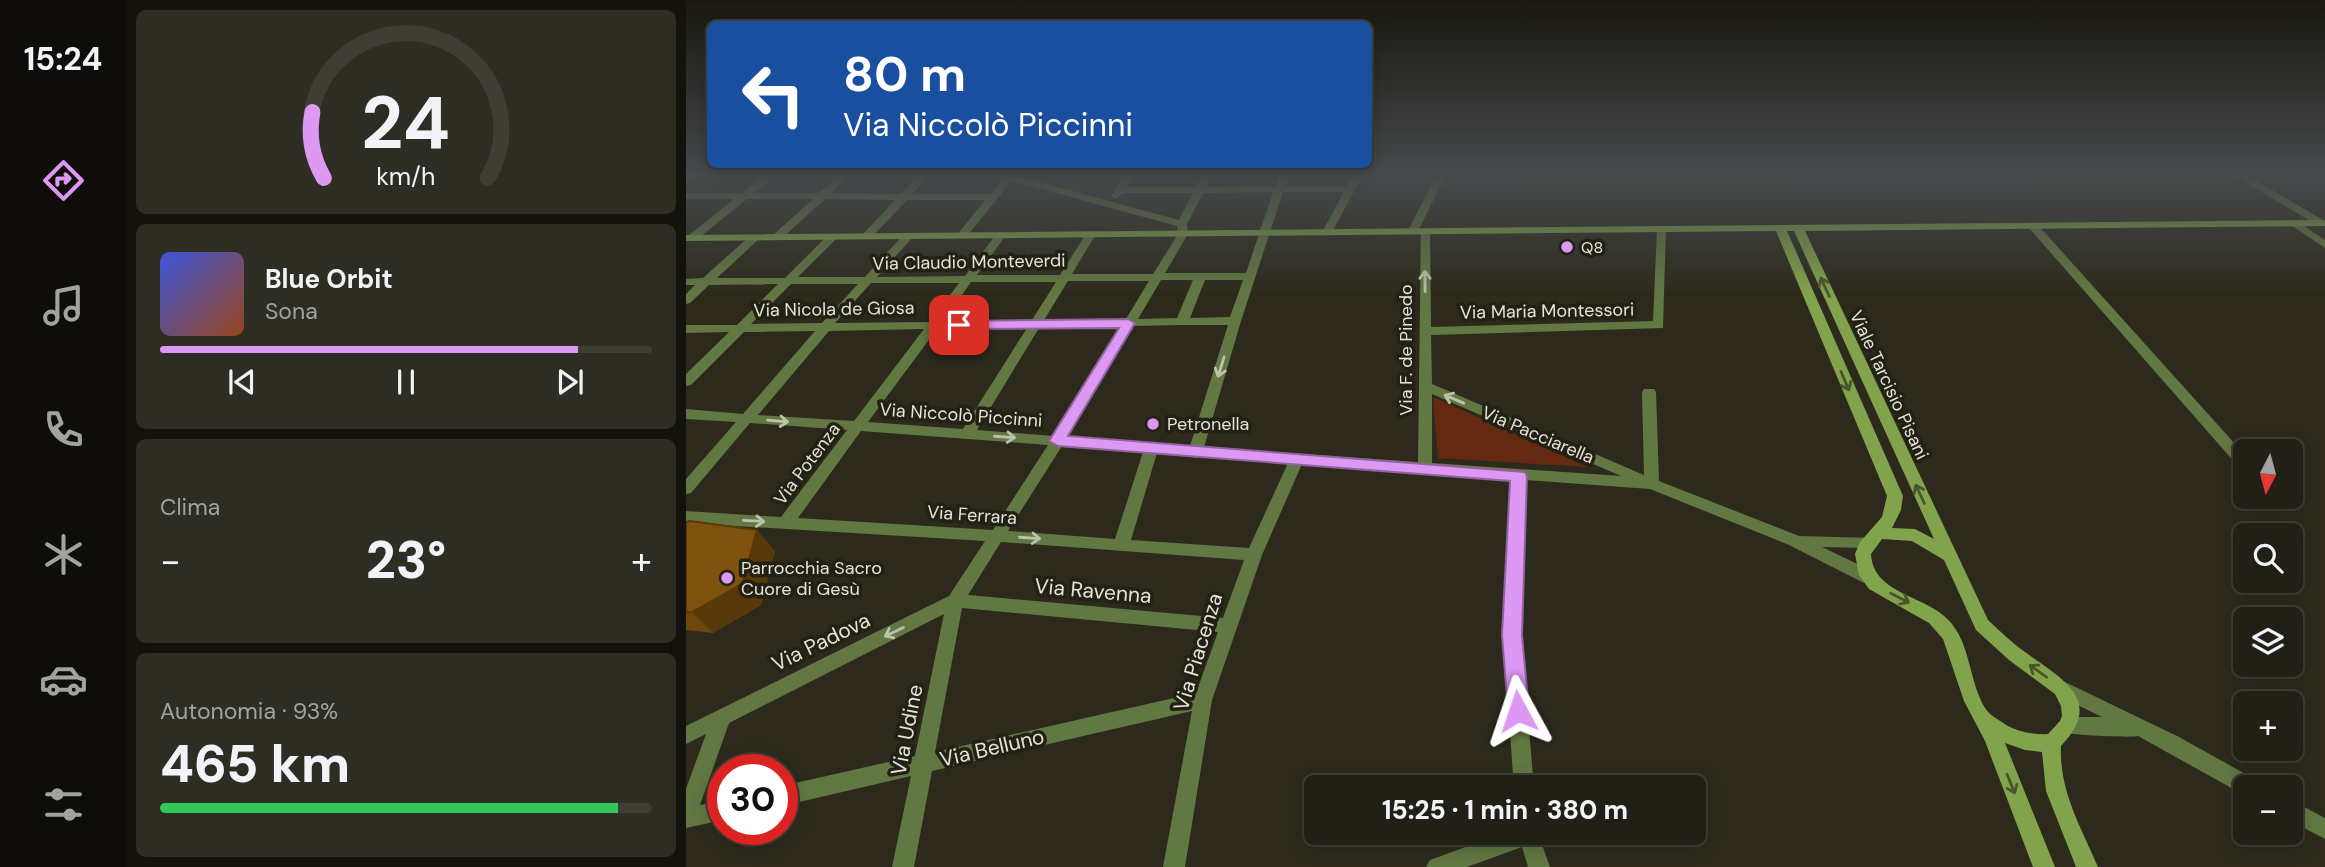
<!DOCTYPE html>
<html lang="it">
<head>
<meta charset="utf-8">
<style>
  :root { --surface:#222016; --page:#2e2d23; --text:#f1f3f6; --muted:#a2a3a1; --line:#3f3e35; --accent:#dd98f3 }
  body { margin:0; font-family:"DM Sans",sans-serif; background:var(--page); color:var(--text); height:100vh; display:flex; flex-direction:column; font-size:26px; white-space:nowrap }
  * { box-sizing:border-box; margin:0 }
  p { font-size:23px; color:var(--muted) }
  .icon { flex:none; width:38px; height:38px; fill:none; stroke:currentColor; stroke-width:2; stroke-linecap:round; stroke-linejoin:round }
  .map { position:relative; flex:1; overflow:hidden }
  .panel { display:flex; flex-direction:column; gap:10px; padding:10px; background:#13120c; width:560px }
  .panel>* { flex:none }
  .hud { position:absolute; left:21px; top:21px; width:665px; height:147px; border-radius:10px; box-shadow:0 4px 18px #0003,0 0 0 2px var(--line); background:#1a4fa0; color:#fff; overflow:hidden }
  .needle { width:46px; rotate:186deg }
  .tools { position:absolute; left:1547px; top:439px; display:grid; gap:14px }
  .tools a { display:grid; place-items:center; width:70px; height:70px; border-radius:10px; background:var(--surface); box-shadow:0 4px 18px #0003,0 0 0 2px var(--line); font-size:35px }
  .speed { position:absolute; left:21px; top:754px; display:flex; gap:14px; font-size:35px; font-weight:700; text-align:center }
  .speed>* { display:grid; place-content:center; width:91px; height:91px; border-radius:50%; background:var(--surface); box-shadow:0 4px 18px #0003,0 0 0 2px var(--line); line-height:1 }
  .speed .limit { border:10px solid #d22; background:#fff; color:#111 }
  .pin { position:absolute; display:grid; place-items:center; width:60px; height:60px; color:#fff; margin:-30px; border-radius:14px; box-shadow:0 4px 10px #0006 }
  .me { position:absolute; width:77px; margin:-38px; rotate:355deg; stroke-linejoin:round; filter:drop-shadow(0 0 5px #0008) }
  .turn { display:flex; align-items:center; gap:24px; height:147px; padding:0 21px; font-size:32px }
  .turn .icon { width:91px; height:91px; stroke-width:2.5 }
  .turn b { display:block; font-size:49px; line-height:60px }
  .big { font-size:52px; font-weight:800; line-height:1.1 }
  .panel .card { flex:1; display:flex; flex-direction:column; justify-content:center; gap:10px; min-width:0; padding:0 24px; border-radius:10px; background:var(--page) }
  .panel .dial { align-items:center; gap:0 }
  .dial svg { height:182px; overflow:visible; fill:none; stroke:var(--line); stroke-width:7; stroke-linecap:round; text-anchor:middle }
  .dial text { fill:var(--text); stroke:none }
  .song { display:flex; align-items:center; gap:21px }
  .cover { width:84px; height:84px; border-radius:10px; background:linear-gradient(135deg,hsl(230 70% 55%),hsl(20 70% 35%)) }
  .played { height:7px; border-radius:4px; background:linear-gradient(90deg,var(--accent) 85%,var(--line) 85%) }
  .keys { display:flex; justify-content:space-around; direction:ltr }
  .heat { display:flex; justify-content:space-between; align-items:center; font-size:38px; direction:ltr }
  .charge { height:10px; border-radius:5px; background:linear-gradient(90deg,#34c759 93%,var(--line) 0) }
  .trip { position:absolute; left:618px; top:775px; width:402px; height:70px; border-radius:10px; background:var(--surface); box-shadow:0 4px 18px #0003,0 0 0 2px var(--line); font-weight:800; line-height:70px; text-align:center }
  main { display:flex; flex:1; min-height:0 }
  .tab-bar { display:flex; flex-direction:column; width:126px; justify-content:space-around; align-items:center; background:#0e0d09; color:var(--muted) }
  .tab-bar .icon { width:49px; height:49px }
  .tab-bar .on { color:var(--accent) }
  .tab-bar b { font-size:32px; color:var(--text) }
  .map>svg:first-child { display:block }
</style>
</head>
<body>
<main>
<nav class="tab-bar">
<b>15:24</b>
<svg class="icon on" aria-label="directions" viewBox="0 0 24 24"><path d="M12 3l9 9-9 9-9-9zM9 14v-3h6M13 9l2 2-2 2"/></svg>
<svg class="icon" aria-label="music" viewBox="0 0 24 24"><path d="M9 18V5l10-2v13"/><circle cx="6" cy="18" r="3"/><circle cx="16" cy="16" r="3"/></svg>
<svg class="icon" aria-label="phone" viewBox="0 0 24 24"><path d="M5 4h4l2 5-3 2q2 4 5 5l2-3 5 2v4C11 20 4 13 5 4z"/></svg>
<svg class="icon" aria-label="climate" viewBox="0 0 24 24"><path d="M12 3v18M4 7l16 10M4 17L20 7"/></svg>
<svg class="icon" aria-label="car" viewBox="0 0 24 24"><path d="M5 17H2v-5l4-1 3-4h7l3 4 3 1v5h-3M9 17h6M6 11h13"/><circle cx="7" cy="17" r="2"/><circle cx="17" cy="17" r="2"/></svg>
<svg class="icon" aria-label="filters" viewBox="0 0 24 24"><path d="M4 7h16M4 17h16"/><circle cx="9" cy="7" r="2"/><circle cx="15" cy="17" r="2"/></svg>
</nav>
<section class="panel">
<div class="card dial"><svg viewBox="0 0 100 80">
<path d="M14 69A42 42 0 1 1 86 69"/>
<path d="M14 69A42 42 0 0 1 9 40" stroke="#dd98f3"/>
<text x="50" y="56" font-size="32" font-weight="700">24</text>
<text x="50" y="72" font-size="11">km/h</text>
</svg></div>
<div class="card">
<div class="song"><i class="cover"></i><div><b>Blue Orbit</b><p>Sona</p></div></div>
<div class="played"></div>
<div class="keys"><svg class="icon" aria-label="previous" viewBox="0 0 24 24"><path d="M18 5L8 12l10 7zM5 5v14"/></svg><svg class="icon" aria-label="pause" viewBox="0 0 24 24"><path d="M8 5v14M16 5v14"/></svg><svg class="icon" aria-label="next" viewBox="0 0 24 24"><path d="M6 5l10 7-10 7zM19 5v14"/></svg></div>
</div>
<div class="card"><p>Clima</p>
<div class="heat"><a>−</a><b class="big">23°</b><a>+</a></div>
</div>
<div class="card"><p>Autonomia · 93%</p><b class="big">465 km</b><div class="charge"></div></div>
</section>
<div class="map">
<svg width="1639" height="867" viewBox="0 0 1639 867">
  <rect width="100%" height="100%" fill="#2d2a1d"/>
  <!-- green -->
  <polygon fill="#632a11" points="747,397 902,467 752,458"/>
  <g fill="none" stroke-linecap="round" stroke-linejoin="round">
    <!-- street -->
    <g fill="#627842" fill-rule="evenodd">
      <polygon points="4,173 16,173 0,184 0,176"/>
      <path d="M 80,173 L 92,173 L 68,193 L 133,193 L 156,173 L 167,173 L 145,193 L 215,194 L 234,173 L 245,173 L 226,194 L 305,194 L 317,179 L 302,173 L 320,173 L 493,220 L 507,193 L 437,193 L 430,199 L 425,196 L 439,173 L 449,173 L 440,187 L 510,187 L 517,173 L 527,173 L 520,187 L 590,186 L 594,173 L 604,173 L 599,186 L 661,186 L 668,173 L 678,173 L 646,232 L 641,235 L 636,232 L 658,192 L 597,192 L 555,321 L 518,447 L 732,462 L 735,229 L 743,229 L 744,231 L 745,327 L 967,321 L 971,229 L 972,227 L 980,227 L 977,328 L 745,335 L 746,384 L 958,475 L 956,392 L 958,389 L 968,389 L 970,392 L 973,481 L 1113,536 L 1187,538 L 1189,542 L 1187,546 L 1181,548 L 1136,547 L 1188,572 L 1190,577 L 1188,582 L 1182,584 L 1176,582 L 1103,545 L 964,489 L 840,480 L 835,635 L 848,788 L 828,788 L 817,635 L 825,479 L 616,464 L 576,555 L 526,700 L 499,867 L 477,867 L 506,711 L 246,771 L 228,867 L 206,867 L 225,776 L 96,806 L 96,786 L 229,756 L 258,614 L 43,723 L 14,805 L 37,800 L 37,820 L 0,828 L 0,789 L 20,734 L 0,744 L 0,726 L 263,596 L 299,541 L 0,523 L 0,511 L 95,517 L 161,430 L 64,423 L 5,493 L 0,494 L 0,479 L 50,422 L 0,419 L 0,409 L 57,414 L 129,331 L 58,332 L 5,385 L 0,386 L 0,374 L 43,332 L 0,333 L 0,325 L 51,325 L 92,284 L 23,285 L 4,303 L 0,304 L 0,294 L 9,285 L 0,285 L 0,279 L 17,278 L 65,235 L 73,235 L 73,239 L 31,278 L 99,278 L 142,235 L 150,235 L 150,239 L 112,277 L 179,277 L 218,234 L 226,234 L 226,238 L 191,277 L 279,276 L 311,233 L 315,232 L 320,235 L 291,275 L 374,275 L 401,232 L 405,231 L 410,234 L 386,274 L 467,274 L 492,234 L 491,226 L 326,181 L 280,237 L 276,238 L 271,235 L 299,200 L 221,200 L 185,238 L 177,238 L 177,234 L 209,200 L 139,199 L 95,239 L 87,239 L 87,235 L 127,199 L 61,199 L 10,240 L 2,240 L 2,236 L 48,199 L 0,199 L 0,193 L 56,193 ZM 587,192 L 560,273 L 479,273 L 502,234 L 501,224 L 517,193 ZM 475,280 L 507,280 L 491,318 L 452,319 ZM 519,280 L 557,280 L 544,317 L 504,318 ZM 382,281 L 463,281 L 440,319 L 358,320 ZM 285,282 L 370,282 L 346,320 L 257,322 ZM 185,283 L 273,283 L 244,322 L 149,323 ZM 105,284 L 172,284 L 136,323 L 65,324 ZM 495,325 L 542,325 L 504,446 L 382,437 L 447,326 ZM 435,326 L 368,436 L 291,430 L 353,328 ZM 341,328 L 277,429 L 182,422 L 251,329 ZM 238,329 L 168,421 L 72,415 L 143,331 ZM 746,394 L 935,476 L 746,463 ZM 175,431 L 362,445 L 307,530 L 112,518 ZM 376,446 L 457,452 L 429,539 L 322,531 ZM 471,453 L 503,455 L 509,458 L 514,456 L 602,463 L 563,548 L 445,540 ZM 315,542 L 558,560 L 537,618 L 282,595 ZM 276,608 L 532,632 L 510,693 L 249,752 Z"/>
      <polygon points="751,173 761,173 731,233 723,233 722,231"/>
      <polygon points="1544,173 1557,173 1639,221 1639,225 1631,225"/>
      <polygon points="1609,220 1639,240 1639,248 1605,225 1604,223"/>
      <polygon points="1347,223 1351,224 1559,455 1559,465 1551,465 1343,228 1343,224"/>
      <path d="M 1375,680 L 1493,737 L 1572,781 L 1575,788 L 1559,788 L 1558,795 L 1452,736 C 1446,738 1382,735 1375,732 L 1373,726 L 1375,720 L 1382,717 L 1416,717 L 1369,694 L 1366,688 L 1369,682 Z"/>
      <polygon points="1605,800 1639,818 1639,839 1605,821"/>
      <polygon points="818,833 852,833 864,867 842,867 836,847 781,867 740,867 744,860"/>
    </g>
    <!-- secondary -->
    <path fill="#81a34b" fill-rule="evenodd" d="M 1639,220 L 1639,226 L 1119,231 L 1302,620 C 1314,631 1326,643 1339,652 C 1376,679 1419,700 1375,746 C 1373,791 1395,827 1412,867 L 1390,867 L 1360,791 L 1356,752 L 1339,750 L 1319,743 L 1369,867 L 1347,867 L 1299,741 L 1278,701 L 1257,639 L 1243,623 L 1183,589 L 1173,575 L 1169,554 L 1174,542 L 1196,517 L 1201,496 L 1090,231 L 0,241 L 0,235 ZM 1101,231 L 1108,231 L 1248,539 L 1229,529 L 1206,528 L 1215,510 L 1217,496 ZM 1196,539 L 1226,541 L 1258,560 L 1290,630 L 1323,660 L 1369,694 L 1375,706 L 1376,716 L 1374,721 L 1362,734 C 1347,735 1333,732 1320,725 C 1315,721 1307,717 1303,713 C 1284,691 1286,649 1266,624 C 1244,595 1187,596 1185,554 Z"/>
  </g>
  <!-- wall -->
  <polygon fill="#6c460c" points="0,522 89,551 75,605 27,633 0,630"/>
  <!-- shaded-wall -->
  <polygon fill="#58390a" points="71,530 89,551 75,605 27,633 6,612"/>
  <!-- building -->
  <polygon fill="#7e510e" stroke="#58390a" stroke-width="2" points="4,521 71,530 56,584 6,612 0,612 0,522"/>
  <!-- one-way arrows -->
  <defs><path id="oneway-shaft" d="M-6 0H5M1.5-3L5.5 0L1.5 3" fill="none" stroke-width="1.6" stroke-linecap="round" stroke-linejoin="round" transform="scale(1.75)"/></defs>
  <g stroke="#bdc2ac">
    <use href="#oneway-shaft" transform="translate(739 281) rotate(-90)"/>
    <use href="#oneway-shaft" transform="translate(535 367) rotate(107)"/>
    <use href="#oneway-shaft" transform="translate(768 399) rotate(-157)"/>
    <use href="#oneway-shaft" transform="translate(92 421) rotate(5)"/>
    <use href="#oneway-shaft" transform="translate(319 437) rotate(4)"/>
    <use href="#oneway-shaft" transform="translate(68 521) rotate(3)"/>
    <use href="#oneway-shaft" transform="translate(344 538) rotate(4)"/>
    <use href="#oneway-shaft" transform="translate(208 632) rotate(154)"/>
  </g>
  <g stroke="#49552a">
    <use href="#oneway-shaft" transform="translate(1139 287) rotate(-115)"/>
    <use href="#oneway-shaft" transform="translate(1159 381) rotate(67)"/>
    <use href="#oneway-shaft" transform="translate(1234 494) rotate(-115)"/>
    <use href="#oneway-shaft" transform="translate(1214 598) rotate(27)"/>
    <use href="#oneway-shaft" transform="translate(1352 671) rotate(-144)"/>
    <use href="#oneway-shaft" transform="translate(1325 784) rotate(68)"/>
  </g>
  <!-- sky -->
  <linearGradient id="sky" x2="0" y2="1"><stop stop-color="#191710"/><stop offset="0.59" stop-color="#464a4c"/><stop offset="1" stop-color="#464a4c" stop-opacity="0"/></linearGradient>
  <rect width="1639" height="295" fill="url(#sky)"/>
  <!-- route -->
  <polygon fill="#dd98f3" stroke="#90639e" stroke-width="2" points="442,319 449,323 382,436 839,472 841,476 836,635 843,711 840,718 832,721 825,718 822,711 816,635 824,481 372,446 363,441 433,328 273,329 266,325 273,321"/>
  <!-- markers -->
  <g fill="#dd98f3" stroke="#232114" stroke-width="2.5">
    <circle cx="881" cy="247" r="7"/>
    <circle cx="467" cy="424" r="7"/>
    <circle cx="41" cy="578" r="7"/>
  </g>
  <g text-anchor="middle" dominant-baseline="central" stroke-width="7" stroke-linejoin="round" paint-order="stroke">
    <!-- far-poi labels -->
    <g font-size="16" fill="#e4e2da" stroke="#232114" text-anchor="start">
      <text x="895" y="247">Q8</text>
    </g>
    <!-- street labels -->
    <g font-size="18" fill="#e4e2da" stroke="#232114">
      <text transform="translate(283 262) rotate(-1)">Via Claudio Monteverdi</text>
      <text transform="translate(148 309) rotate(-1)">Via Nicola de Giosa</text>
      <text transform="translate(861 311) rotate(-1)">Via Maria Montessori</text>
      <text transform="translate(720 350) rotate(-90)">Via F. de Pinedo</text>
      <text transform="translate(1203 385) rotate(65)">Viale Tarcisio Pisani</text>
      <text transform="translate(275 415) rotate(4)">Via Niccolò Piccinni</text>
      <text transform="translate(852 435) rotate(23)">Via Pacciarella</text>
      <text transform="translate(121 464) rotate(-53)">Via Potenza</text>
      <text transform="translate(286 515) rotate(4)">Via Ferrara</text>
    </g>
    <!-- poi labels -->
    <g font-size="18" fill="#e4e2da" stroke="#232114" text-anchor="start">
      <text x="481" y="424">Petronella</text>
      <text x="55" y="568">Parrocchia Sacro<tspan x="55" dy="21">Cuore di Gesù</tspan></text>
    </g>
    <!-- near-street labels -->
    <g font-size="21" fill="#e4e2da" stroke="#232114">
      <text transform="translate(407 591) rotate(5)">Via Ravenna</text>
      <text transform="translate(135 642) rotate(-26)">Via Padova</text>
      <text transform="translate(512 652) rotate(-73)">Via Piacenza</text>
      <text transform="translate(221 730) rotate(-79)">Via Udine</text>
      <text transform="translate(306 748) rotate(-13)">Via Belluno</text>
    </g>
  </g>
</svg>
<div class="tools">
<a><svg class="needle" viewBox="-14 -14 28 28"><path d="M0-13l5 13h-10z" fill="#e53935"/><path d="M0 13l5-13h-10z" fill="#a2a3a1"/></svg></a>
<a><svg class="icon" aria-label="search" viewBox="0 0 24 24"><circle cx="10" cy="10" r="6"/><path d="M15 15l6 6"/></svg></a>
<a><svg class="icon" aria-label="layers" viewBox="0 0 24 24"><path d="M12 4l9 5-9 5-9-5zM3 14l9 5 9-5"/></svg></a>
<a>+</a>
<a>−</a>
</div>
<div class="speed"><div class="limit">30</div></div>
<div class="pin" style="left:273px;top:325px;background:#d93025"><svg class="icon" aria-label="arrive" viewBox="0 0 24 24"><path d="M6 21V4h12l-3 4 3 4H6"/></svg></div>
<svg class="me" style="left:832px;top:711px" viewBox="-20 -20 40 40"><path d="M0-17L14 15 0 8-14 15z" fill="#dd98f3" stroke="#fff" stroke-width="4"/></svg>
<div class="trip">15:25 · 1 min · 380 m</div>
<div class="hud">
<div class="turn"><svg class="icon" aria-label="left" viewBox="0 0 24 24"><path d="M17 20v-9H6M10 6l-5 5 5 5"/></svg><div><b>80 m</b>Via Niccolò Piccinni</div></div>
</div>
</div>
</main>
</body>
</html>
